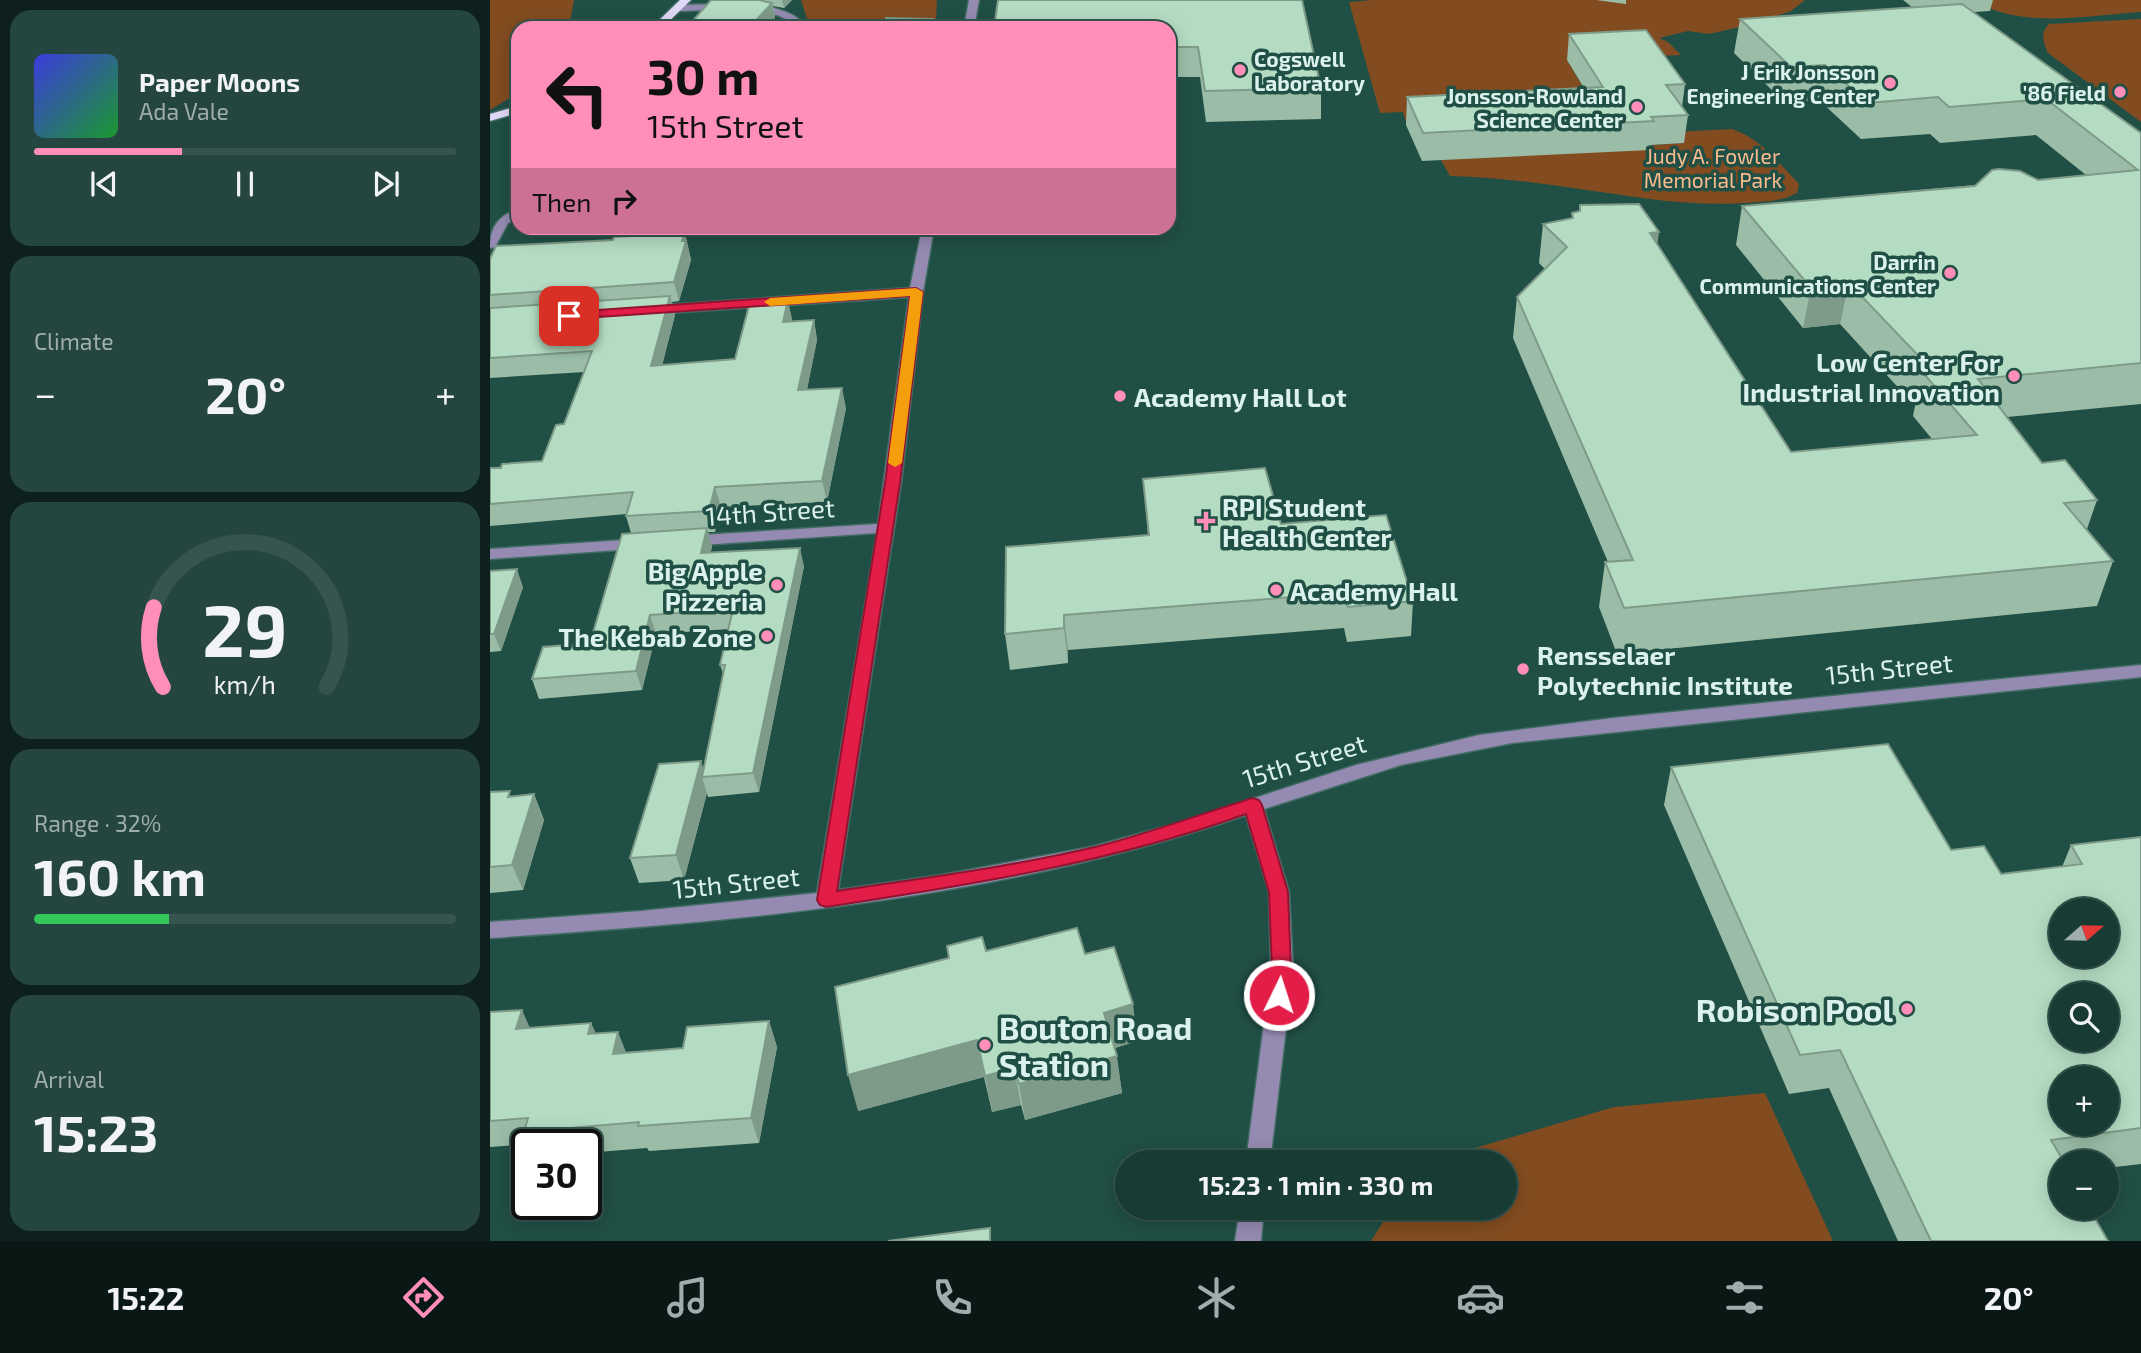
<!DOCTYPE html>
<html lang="en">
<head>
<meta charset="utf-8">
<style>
  :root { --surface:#183b34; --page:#254640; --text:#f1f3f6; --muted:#9fadac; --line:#36554f; --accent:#ff8eb9 }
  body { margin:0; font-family:"Exo 2",sans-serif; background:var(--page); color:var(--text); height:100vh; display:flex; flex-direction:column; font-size:26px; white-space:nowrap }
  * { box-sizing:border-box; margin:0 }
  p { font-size:23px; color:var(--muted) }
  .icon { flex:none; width:38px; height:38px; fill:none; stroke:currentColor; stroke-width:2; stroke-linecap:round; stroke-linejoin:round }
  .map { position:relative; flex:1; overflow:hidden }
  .side { display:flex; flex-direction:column; gap:10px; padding:10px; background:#0d201d; width:490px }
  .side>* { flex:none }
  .banner { position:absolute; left:21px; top:21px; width:665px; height:214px; border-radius:21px; box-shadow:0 4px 18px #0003,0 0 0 2px var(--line); background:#ff8eb9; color:#111; overflow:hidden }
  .needle { width:46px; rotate:70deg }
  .tools { position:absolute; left:1559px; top:898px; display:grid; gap:14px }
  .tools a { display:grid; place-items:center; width:70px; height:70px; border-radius:50%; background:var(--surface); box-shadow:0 4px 18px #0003,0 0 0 2px var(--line); font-size:35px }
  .speed { position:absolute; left:21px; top:1129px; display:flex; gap:14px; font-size:35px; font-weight:700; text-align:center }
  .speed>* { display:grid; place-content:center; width:91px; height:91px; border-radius:50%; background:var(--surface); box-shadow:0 4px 18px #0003,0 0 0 2px var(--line); line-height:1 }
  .speed .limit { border:4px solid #111; border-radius:10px; background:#fff; color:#111 }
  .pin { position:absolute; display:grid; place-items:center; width:60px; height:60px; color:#fff; margin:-30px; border-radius:14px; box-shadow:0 4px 10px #0006 }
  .me { position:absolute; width:77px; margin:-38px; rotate:4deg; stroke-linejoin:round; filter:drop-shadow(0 0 5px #0008) }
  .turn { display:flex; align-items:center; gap:24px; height:147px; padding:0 21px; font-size:32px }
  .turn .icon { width:91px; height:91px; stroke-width:2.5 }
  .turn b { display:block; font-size:49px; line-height:60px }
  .then { display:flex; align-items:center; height:66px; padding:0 21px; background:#0003; gap:14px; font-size:26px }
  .big { font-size:52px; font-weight:700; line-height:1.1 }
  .side .tile { flex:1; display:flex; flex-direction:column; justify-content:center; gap:10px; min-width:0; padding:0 24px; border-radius:21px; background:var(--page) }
  .side .dial { align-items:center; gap:0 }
  .dial svg { height:182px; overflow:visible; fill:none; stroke:var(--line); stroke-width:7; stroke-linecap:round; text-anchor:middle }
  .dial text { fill:var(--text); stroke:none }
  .song { display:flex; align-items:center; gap:21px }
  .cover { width:84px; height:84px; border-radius:10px; background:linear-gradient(135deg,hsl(240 70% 55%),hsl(130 70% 35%)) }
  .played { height:7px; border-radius:4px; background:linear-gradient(90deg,var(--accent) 35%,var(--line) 35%) }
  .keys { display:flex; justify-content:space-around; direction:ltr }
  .heat { display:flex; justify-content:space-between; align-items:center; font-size:38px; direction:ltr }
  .charge { height:10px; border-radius:5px; background:linear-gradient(90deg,#34c759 32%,var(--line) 0) }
  .trip { position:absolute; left:625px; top:1150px; width:402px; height:70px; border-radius:35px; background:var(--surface); box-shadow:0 4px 18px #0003,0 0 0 2px var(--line); font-weight:700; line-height:70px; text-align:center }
  .menu { display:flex; height:112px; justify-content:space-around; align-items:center; background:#0a1815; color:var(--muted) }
  .menu .icon { width:49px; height:49px }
  .menu .current { color:var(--accent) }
  .menu b { font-size:32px; color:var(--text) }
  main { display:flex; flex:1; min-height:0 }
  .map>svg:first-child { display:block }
</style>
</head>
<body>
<main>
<section class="side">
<div class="tile">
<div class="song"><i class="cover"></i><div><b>Paper Moons</b><p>Ada Vale</p></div></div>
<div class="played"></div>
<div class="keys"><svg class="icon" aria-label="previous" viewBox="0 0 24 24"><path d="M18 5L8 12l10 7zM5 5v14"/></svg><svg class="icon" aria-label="pause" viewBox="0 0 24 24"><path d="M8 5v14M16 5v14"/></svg><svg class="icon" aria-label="next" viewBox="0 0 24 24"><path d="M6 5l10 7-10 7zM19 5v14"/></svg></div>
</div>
<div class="tile"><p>Climate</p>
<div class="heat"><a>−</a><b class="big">20°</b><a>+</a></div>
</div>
<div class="tile dial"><svg viewBox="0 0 100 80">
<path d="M14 69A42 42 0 1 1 86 69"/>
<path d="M14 69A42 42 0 0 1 10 34" stroke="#ff8eb9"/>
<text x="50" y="56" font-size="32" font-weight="700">29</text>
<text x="50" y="72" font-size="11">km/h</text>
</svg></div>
<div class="tile"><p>Range · 32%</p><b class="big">160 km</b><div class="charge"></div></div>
<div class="tile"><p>Arrival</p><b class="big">15:23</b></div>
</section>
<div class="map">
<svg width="1651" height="1241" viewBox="0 0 1651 1241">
  <rect width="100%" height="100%" fill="#204f45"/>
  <!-- green -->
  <g fill="#824c20">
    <polygon points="0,0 84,0 79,28 28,28 28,93 0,110"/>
    <polygon points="311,0 447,0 446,21 388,28 320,28"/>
    <polygon points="882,0 1315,0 1301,11 1263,24 1219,34 1198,31 1169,38 1178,42 1191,55 1077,60 1110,116 917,125 913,112 890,113 859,2"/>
    <path d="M 1485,0 L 1651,0 L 1651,12 C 1602,15 1527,30 1485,0 Z"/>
    <path d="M 1651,19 L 1651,122 L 1558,53 C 1553,42 1550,33 1559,24 Z"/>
    <path d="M 1242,129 C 1270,138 1289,163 1309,184 L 1307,193 C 1290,202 1273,202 1254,203 C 1196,207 1141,196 1083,188 C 1042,182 1001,177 960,176 L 951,160 L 1193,143 L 1186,132 Z"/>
    <polygon points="1275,1093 1343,1241 881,1241 893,1222 911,1208 1015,1208 1015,1162 968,1162 985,1148 1124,1107"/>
  </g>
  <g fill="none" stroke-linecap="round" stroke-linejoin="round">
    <!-- minor casing -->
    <g stroke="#416c63" stroke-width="3">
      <g id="minor">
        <polygon points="479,0 489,0 484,28 474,28"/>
        <path d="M 236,4 C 265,5 299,4 318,28 L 308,28 C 285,2 220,11 188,11 L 183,8 L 188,5 Z"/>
        <path d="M 28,209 L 28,218 L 18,223 L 5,247 L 0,248 C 0,227 8,216 28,209 Z"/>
        <path d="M 432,228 L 444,228 L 433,292 L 411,483 L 348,890 L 452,875 L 601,847 L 685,824 L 866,765 L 989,735 L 1123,718 L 1651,665 L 1651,677 L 1022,743 L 911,765 L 774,809 L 799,892 L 803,970 L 780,1162 L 756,1162 L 781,970 L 779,892 L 756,815 C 513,899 255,921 0,938 L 0,922 L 151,911 L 327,893 L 387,533 L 196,546 L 188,541 L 196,536 L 388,524 L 419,297 L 161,314 L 154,310 L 161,306 L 420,288 Z"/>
        <polygon points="150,539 156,540 158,544 156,548 0,559 0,549"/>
        <polygon points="750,1208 774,1208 771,1241 745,1241"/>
      </g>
    </g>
    <!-- major casing -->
    <g stroke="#416c63" stroke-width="3">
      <g id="major">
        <polygon points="190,0 201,0 172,28 161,28"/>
        <polygon points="28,106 28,113 0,121 0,114"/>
      </g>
    </g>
    <!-- minor -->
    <use href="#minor" fill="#958bb2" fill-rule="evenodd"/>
    <!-- major -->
    <use href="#major" fill="#dfd8f7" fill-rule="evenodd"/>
  </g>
  <!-- wall -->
  <g fill="#9bbda7">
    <polygon points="221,0 302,0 294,8 283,6 285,18 276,28 200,28 199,25"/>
    <polygon points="812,0 831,88 831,119 716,122 710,77 679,77 679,28"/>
    <polygon points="1106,0 1136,0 1136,4"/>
    <polygon points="1413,0 1503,0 1500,11 1484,12 1651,133 1651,404 1517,417 1552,463 1607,500 1597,529 1623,561 1607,606 1127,654 1109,607 1115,562 1118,562 1023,338 1027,297 1055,269 1049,263 1053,224 1082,219 1082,213 1090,211 1090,205 1167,244 1301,452 1442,439 1423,416 1425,406 1350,324 1313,328 1246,245 1252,206 1596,175 1546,135 1450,143 1440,134 1371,139 1329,100 1295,103 1244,53 1250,19 1422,7"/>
    <polygon points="1079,34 1195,84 1192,107 1198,115 1194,143 1161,145 1160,150 932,161 916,125 917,97 1094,88 1077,60"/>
    <polygon points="195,233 201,260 189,301 182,302 185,315 172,365 245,359 302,319 302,322 324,320 327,340 317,389 356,408 337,502 231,507 225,532 218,532 222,547 220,553 314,566 269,792 218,797 217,793 194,880 149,883 140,858 214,769 233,673 230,665 239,629 166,634 152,690 49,699 42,679 100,643 141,533 136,516 136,514 0,526 0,468 52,461 74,424 94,372 0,378 0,259 123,240"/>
    <polygon points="653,479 791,524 923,601 921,636 857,642 854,628 578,650 578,663 520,670 515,634 658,535"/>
    <polygon points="0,571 33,587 11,651 0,652"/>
    <polygon points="1181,767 1461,850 1511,874 1572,867 1581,845 1651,837 1651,1164 1617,1168 1617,1162 1572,1162 1618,1241 1408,1241 1339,1088 1299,1094 1174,805"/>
    <polygon points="0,792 22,796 44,794 54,820 33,890 0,893"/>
    <polygon points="496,951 595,954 647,1041 625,1048 632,1093 535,1120 531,1105 502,1112 494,1077 368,1111 459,958"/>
    <polygon points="0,1012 40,1028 101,1023 106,1034 136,1052 193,1048 279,1021 287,1047 269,1143 159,1151 157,1148 96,1153 96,1144 40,1144 0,1147"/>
  </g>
  <!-- shaded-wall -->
  <g fill="#7e9a88">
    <polygon points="292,0 302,0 294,8"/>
    <polygon points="282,3 285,18 276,28 260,28 260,27"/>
    <polygon points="443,19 444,28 438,28"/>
    <polygon points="1169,232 1164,271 1160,233"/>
    <polygon points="195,233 201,260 189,301 184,282"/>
    <polygon points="1359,283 1350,324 1313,328 1321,288"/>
    <polygon points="180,296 185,315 167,386 161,366"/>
    <polygon points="298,300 302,319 298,342 293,322"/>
    <polygon points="324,320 327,340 313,410 308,390"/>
    <polygon points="352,388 356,408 337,502 332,481"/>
    <polygon points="225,487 231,507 225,532 219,511"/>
    <polygon points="217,528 222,547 216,572 211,553"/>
    <polygon points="310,548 314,566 269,792 263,773"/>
    <polygon points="27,569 33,587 11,651 4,634"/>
    <polygon points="160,615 166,634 152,690 146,671"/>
    <polygon points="574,615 578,650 578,663 574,628"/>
    <polygon points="211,761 216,777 212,777 217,793 194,880 186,855"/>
    <polygon points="44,794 54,820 33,890 22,865"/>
    <polygon points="643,1004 647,1041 618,1050 614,1013"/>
    <polygon points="32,1010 43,1035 26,1029"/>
    <polygon points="279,1021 287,1047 269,1143 261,1118"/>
    <polygon points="101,1023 112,1048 98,1034"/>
    <polygon points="128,1032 138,1057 123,1054"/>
    <polygon points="487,1040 494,1077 368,1111 358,1075"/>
    <polygon points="627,1056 632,1093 535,1120 529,1084"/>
    <polygon points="524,1068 531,1105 502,1112 495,1076"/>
  </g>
  <!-- building -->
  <g fill="#b4dcc2" stroke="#7e9a88" stroke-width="2" fill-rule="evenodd">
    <polygon points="221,0 269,0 282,3 260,27 199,25"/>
    <polygon points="508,0 812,0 831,88 715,91 708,47 679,47 679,28 504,28"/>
    <polygon points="1472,4 1651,133 1651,363 1488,379 1552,463 1575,460 1607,500 1574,503 1623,561 1134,608 1115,562 1143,560 1027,297 1077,247 1053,224 1083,218 1082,213 1090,211 1090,205 1149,204 1169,232 1160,233 1301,452 1487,435 1434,374 1443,371 1359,283 1321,288 1252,206 1485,186 1502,170 1509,169 1530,171 1548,180 1648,170 1556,99 1459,107 1448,97 1378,103 1335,65 1301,67 1250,19"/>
    <polygon points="396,18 443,19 438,28 394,28"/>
    <polygon points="1156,30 1195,84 1176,85 1198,115 1161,117 1164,121 933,133 917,97 1113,87 1079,34"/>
    <polygon points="195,233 192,241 196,241 184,282 0,295 0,259 6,246 123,240 124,237"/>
    <polygon points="180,296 161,366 245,359 260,302 298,300 293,322 324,320 308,390 352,388 332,481 225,487 219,511 136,516 143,492 0,504 0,468 11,468 12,464 52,461 66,425 74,424 102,351 0,358 0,308"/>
    <polygon points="775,468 791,524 896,515 923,601 858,607 854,593 574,615 574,628 515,634 516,547 659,535 653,479"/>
    <polygon points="217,528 211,553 310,548 263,773 212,777 235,665 230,665 243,609 160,615 146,671 42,679 53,647 100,643 132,534"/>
    <polygon points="27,569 4,634 0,634 0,571"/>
    <path d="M 1398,744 L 1461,850 L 1494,846 L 1511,874 L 1592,864 L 1581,845 L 1651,837 L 1651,1128 L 1561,1140 L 1574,1162 L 1572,1162 L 1572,1208 L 1599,1208 L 1618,1241 L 1441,1241 L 1350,1050 L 1310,1055 L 1181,767 ZM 1572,910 L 1617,910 L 1617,956 L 1572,956 ZM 1572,994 L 1617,994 L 1617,1040 L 1572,1040 ZM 1572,1078 L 1617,1078 L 1617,1124 L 1572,1124 Z"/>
    <polygon points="211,761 186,855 140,858 169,764"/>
    <polygon points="20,791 18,797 44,794 22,865 0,867 0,792"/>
    <polygon points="587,928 595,954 624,947 643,1004 614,1013 627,1056 529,1084 524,1068 495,1076 487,1040 358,1075 345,987 459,958 457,946 492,937 496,951"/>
    <polygon points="32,1010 26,1029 101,1023 98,1034 128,1032 123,1054 193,1048 197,1027 279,1021 261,1118 148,1126 149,1122 34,1132 38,1118 0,1121 0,1012"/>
    <polygon points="500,1228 500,1241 398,1241"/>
  </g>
  <!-- route -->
  <path fill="#e11d48" stroke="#92132f" stroke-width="2" d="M 426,288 L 433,292 L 410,483 L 347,891 C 433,878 520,867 605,847 C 658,834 710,814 763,798 L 769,800 L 772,805 L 798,892 L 801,970 L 796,1000 L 789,1003 L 781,1000 L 778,995 L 782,970 L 779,892 L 756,814 C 620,863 479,885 336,907 L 330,905 L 327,900 L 395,483 L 420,296 L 79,319 L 73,316 L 79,312 Z"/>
  <!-- slow -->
  <polygon fill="#f59e0b" points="426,288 433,292 412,463 405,467 398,463 420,296 280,306 274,302 280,298"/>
  <!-- markers -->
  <g fill="#ff8eb9" stroke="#204f45" stroke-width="2.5">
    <circle cx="750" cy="70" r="7"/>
    <circle cx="1400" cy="83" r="7"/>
    <circle cx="1630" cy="92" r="7"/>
    <circle cx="1147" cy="107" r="7"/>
    <circle cx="1460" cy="273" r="7"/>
    <circle cx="1524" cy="376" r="7"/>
    <circle cx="630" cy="396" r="7"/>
    <path d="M712.5 510.5h7v7h7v7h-7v7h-7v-7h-7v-7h7z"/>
    <circle cx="287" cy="585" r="7"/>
    <circle cx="786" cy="590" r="7"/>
    <circle cx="277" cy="636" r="7"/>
    <circle cx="1033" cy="669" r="7"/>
    <circle cx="1417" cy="1009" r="7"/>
    <circle cx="495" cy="1045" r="7"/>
  </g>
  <g text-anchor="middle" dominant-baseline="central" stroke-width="7" stroke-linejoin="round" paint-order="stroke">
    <!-- far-poi labels -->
    <g font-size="21" font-weight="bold" fill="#daf2eb" stroke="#204f45" text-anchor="end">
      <text x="764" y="58" text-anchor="start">Cogswell<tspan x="764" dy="24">Laboratory</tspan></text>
      <text x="1386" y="71">J Erik Jonsson<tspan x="1386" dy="24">Engineering Center</tspan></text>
      <text x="1616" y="92">'86 Field</text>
      <text x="1133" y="95">Jonsson-Rowland<tspan x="1133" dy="24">Science Center</tspan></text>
      <text x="1446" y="261">Darrin<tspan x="1446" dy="24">Communications Center</tspan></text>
    </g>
    <!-- far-park labels -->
    <g font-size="21" fill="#fbbb8d" stroke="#204f45">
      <text x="1223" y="155">Judy A. Fowler<tspan x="1223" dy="24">Memorial Park</tspan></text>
    </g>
    <!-- poi labels -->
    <g font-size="26" font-weight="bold" fill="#daf2eb" stroke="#204f45" text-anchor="start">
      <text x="1510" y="361" text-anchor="end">Low Center For<tspan x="1510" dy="30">Industrial Innovation</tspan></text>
      <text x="644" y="396">Academy Hall Lot</text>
      <text x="732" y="506">RPI Student<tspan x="732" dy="30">Health Center</tspan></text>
      <text x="273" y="570" text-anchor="end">Big Apple<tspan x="273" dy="30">Pizzeria</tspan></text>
      <text x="800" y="590">Academy Hall</text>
      <text x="263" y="636" text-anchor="end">The Kebab Zone</text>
      <text x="1047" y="654">Rensselaer<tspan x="1047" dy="30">Polytechnic Institute</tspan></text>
    </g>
    <!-- street labels -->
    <g font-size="26" fill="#daf2eb" stroke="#204f45">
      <text transform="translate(280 511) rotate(-4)">14th Street</text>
      <text transform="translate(1399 668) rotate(-6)">15th Street</text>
      <text transform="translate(814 760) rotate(-17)">15th Street</text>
      <text transform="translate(246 882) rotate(-6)">15th Street</text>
    </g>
    <!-- near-poi labels -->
    <g font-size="32" font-weight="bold" fill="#daf2eb" stroke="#204f45" text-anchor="end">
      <text x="1403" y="1009">Robison Pool</text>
      <text x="509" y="1027" text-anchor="start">Bouton Road<tspan x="509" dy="37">Station</tspan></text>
    </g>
  </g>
</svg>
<div class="tools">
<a><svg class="needle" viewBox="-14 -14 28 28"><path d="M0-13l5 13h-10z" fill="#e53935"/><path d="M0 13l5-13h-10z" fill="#9fadac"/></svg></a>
<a><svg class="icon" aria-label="search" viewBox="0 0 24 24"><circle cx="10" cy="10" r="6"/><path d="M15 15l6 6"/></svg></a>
<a>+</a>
<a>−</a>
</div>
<div class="speed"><div class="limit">30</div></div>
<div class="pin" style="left:79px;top:316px;background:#d93025"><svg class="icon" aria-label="arrive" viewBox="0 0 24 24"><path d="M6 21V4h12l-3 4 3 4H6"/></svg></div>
<svg class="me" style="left:789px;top:995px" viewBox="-20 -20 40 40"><circle r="17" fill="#e11d48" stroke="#fff" stroke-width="3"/><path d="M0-11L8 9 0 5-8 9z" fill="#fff"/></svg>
<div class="trip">15:23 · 1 min · 330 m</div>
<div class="banner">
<div class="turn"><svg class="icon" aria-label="left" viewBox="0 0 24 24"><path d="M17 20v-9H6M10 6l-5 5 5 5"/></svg><div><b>30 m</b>15th Street</div></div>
<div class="then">Then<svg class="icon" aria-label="right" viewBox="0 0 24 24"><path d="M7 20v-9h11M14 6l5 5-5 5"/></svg></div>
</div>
</div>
</main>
<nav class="menu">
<b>15:22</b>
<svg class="icon current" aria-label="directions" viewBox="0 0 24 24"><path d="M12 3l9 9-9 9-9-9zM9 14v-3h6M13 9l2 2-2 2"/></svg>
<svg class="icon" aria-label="music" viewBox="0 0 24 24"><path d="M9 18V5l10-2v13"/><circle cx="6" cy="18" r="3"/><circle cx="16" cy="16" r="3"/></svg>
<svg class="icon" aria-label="phone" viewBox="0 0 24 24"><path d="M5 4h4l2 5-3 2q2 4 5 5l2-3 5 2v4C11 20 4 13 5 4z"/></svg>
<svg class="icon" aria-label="climate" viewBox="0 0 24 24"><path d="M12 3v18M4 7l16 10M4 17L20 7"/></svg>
<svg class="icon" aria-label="car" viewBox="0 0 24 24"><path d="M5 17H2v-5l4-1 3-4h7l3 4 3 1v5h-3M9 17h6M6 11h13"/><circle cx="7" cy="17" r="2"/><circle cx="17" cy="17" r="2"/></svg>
<svg class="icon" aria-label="filters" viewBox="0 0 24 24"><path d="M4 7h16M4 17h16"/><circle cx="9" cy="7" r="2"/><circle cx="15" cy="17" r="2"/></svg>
<b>20°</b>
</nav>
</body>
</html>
